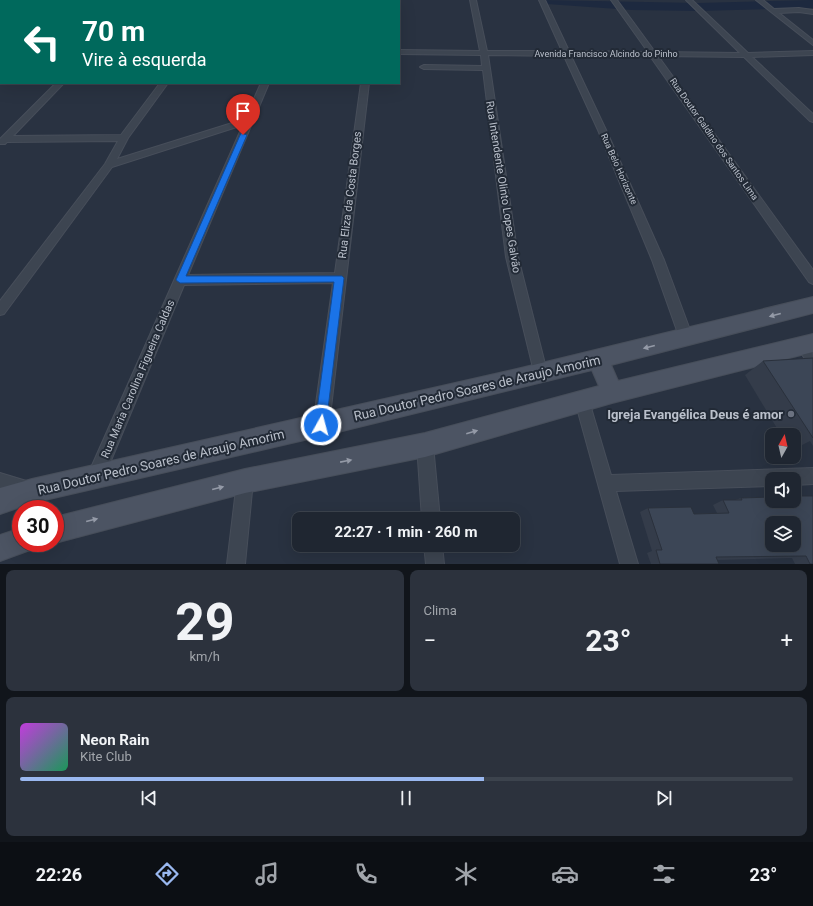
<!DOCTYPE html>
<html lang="pt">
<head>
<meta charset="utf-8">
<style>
  :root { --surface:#1f2631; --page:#2c323d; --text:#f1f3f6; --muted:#a1a5ab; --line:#3c434d; --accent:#9ab8f0 }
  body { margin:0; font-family:Roboto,sans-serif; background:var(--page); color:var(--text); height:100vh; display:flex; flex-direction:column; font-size:15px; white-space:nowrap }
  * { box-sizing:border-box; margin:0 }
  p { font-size:13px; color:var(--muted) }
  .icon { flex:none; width:22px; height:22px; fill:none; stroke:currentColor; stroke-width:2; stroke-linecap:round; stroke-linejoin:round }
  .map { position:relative; height:564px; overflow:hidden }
  .sheet { display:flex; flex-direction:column; gap:6px; padding:6px; background:#11151b; flex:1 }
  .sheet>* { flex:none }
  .hud { position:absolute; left:0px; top:0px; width:400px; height:84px; box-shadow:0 4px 16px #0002,0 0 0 1px var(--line); background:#00695c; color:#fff; overflow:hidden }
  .needle { width:26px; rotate:8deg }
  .controls { position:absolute; left:765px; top:428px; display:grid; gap:8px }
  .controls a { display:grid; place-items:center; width:36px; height:36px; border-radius:8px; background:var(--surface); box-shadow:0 4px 16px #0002,0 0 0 1px var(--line); font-size:20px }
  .speed { position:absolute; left:12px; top:500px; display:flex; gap:8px; font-size:20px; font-weight:700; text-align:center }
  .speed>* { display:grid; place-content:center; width:52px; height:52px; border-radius:50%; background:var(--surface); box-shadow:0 4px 16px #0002,0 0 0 1px var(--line); line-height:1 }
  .speed .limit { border:6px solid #d22; background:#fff; color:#111 }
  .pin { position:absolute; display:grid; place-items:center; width:34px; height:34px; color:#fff; margin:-41px -17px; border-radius:50% 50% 50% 0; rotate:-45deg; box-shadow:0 0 4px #0007 }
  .pin .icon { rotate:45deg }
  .me { position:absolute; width:44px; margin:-22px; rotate:7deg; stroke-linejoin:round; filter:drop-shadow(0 0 3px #0008) }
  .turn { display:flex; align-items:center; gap:14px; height:84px; padding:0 16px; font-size:18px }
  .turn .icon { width:52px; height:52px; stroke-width:2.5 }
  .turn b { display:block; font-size:28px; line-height:34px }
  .big { font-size:30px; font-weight:700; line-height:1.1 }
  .sheet .widget { flex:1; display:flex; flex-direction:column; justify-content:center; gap:6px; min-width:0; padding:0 14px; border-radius:8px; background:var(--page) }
  .sheet .dial { align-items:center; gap:0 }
  .dial b { font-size:52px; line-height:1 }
  .song { display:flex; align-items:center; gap:12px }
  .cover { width:48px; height:48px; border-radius:6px; background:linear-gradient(135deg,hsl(290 70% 55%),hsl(150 70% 35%)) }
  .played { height:4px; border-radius:2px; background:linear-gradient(90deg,var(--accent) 60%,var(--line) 60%) }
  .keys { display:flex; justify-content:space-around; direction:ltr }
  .heat { display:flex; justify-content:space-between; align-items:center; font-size:22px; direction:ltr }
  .sheet .tiles { flex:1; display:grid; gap:6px; grid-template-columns:1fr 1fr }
  .widget:last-child { grid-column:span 2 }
  .trip { position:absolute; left:292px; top:512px; width:228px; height:40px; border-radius:8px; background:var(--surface); box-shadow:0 4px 16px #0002,0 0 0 1px var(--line); font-weight:700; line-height:40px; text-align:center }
  .tab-bar { display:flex; height:64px; justify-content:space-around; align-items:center; background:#0c0f14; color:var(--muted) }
  .tab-bar .icon { width:28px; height:28px }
  .tab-bar .active { color:var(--accent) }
  .tab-bar b { font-size:18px; color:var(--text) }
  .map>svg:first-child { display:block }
</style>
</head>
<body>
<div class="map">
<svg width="813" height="564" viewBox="0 0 813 564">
  <rect width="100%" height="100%" fill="#293241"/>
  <!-- green -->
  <polygon fill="#2b3e42" points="0,0 205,0 1,1 1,29"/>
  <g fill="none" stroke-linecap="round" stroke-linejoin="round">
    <!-- river -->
    <polygon fill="#1d293f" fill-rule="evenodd" points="541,0 698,3 813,0 813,8 698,11 632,10 547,4 542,3"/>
    <!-- street casing -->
    <g stroke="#474e5a" stroke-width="2">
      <g id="street">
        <rect x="374" y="0" width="6" height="1"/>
        <polygon points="470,0 476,0 487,51 562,51 539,0 545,0 569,51 648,52 611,0 617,0 655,52 740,53 686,0 692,0 748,53 813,51 813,55 752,57 813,114 813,122 810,121 744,57 658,56 813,270 813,284 809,282 650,56 571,56 606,130 664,260 693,338 691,342 686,344 681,342 652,260 598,130 564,56 488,55 518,257 547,372 545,376 540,378 535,376 506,257 483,70 424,69 420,67 424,65 482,66 481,55 399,54 399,50 480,51"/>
        <polygon points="756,0 763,0 774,9 799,8 813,10 813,14 799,12 779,13 813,40 813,45"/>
        <polygon points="0,51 1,51 0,56"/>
        <polygon points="56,83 64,83 13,136 121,135 160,83 168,83 128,138 117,159 245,119 261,83 269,83 188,275 335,273 361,83 369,83 329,425 326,430 321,432 316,430 313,425 333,283 184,285 102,482 96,484 90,482 88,476 90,470 243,125 112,167 4,314 0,315 0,301 105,164 118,141 7,142 5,144 0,144 0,139"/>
        <path d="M 803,340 C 813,344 813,354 813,365 L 808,363 L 796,346 L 798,342 Z"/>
        <polygon points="582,394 587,396 589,401 611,475 813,468 813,484 794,485 794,479 772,479 772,486 616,491 638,564 620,564 575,401 577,396"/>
        <polygon points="425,437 431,439 433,445 440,519 422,519 417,445 419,439"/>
        <polygon points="0,473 33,483 35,489 33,495 27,497 0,489"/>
        <polygon points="245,473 251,475 253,481 245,564 227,564 237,481 239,475"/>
        <polygon points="424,545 442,545 444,564 426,564"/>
      </g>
    </g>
    <!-- secondary casing -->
    <g stroke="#474e5a" stroke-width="2">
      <g id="secondary">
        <polygon points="813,297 813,313 611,365 618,381 813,334 813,352 612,403 425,457 245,493 55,543 55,517 245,469 425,433 599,386 592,370 326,435 32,503 0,514 0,488 32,479 521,368"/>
        <polygon points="21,528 21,543 33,543 30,550 0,561 0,535"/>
      </g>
    </g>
    <!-- street -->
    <use href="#street" fill="#3d4551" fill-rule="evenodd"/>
    <!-- secondary -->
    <use href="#secondary" fill="#4c5463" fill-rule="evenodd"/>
  </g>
  <!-- wall -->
  <g fill="#343c4a">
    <polygon points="813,358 813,446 810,441 794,449 794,435 781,435 745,375 763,361"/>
    <polygon points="772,497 813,564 795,564 792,558 717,560 719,564 651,564 647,553 652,551 640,512 648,508 694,514 717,513 713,505 723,500 735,500 741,498"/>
  </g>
  <!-- building -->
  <g fill="#3c4656" stroke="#2a313c" fill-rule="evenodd">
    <polygon points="813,358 813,438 763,361"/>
    <path d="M 794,496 L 813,496 L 813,564 L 810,564 L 806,556 L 716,557 L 719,564 L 660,564 L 656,550 L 662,550 L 648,508 L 691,507 L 694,514 L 729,513 L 723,500 L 742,500 L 741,498 L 772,497 L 772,501 L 794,501 ZM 772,523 L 794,523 L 794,545 L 772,545 Z"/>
  </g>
  <!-- one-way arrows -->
  <defs><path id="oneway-solid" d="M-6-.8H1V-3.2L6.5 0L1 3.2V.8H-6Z"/></defs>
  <g fill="#949aa7">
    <use href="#oneway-solid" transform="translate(775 315) rotate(165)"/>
    <use href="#oneway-solid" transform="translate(649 347) rotate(166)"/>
    <use href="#oneway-solid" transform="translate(472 432) rotate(-16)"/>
    <use href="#oneway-solid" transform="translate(346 461) rotate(-11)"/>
    <use href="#oneway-solid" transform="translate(218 488) rotate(-14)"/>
    <use href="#oneway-solid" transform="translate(92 520) rotate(-14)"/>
  </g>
  <!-- route -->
  <polygon fill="#1a73e8" stroke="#114b97" points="241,133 247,135 186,276 342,276 344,278 326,425 325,429 321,431 317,429 315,425 334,282 180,283 176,280"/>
  <!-- markers -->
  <circle fill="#6b7280" stroke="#222a36" stroke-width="1.5" cx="791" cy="414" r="4"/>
  <g text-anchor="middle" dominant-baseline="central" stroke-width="4" stroke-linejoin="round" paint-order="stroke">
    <!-- far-street labels -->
    <g font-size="9" fill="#bac0cb" stroke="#222a36">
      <text x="606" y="54">Avenida Francisco Alcindo do Pinho</text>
      <text transform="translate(714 139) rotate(55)">Rua Doutor Galdino dos Santos Lima</text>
      <text transform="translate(619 169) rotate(66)">Rua Belo Horizonte</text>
    </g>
    <!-- street labels -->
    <g font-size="11" fill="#bac0cb" stroke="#222a36">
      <text transform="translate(503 187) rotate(81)">Rua Intendente Olinto Lopes Galvão</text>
      <text transform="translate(350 195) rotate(-83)">Rua Eliza da Costa Borges</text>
      <text transform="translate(138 379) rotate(-67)">Rua Maria Carolina Figueira Caldas</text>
    </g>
    <!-- near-street labels -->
    <g font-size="13" fill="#bac0cb" stroke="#222a36">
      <text transform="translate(477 388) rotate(-13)">Rua Doutor Pedro Soares de Araujo Amorim</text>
      <text transform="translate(161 462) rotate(-13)">Rua Doutor Pedro Soares de Araujo Amorim</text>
    </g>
    <!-- near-poi labels -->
    <g font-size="13" font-weight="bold" fill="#bac0cb" stroke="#222a36" text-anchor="end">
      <text x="783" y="414">Igreja Evangélica Deus é amor</text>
    </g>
  </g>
</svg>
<div class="controls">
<a><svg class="needle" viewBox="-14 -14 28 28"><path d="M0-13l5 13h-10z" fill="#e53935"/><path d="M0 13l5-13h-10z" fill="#a1a5ab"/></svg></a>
<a><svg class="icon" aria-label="sound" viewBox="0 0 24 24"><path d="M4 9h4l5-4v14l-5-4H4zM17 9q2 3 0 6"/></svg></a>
<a><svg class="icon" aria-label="layers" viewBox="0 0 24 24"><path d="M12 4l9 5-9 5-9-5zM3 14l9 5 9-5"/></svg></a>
</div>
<div class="speed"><div class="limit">30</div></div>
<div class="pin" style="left:243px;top:135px;background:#d93025"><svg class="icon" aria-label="arrive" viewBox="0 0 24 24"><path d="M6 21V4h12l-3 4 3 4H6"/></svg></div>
<svg class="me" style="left:321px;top:425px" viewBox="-20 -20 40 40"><circle r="17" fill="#1a73e8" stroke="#fff" stroke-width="3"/><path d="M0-11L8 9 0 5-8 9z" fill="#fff"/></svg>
<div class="trip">22:27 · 1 min · 260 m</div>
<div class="hud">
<div class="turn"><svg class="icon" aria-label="left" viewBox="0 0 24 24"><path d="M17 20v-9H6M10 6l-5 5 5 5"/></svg><div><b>70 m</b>Vire à esquerda</div></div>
</div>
</div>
<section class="sheet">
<div class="tiles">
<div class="widget dial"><b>29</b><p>km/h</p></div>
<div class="widget"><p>Clima</p>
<div class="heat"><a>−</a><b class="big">23°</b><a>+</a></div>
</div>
<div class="widget">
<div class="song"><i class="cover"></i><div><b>Neon Rain</b><p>Kite Club</p></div></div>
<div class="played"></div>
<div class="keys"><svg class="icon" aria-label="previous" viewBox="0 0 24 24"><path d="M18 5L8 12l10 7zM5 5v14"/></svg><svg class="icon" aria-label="pause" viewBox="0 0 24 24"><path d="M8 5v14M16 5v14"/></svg><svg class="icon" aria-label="next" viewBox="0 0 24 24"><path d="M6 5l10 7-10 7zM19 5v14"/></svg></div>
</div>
</div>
</section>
<nav class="tab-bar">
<b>22:26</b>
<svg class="icon active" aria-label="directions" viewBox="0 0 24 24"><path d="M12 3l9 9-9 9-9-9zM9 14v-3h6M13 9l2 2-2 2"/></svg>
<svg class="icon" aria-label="music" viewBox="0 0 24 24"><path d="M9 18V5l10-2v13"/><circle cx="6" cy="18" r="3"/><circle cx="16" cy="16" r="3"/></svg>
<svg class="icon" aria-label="phone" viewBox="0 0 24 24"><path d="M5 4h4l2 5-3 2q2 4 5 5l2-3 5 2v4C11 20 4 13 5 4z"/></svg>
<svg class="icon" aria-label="climate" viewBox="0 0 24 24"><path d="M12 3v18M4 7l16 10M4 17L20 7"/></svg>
<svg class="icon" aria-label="car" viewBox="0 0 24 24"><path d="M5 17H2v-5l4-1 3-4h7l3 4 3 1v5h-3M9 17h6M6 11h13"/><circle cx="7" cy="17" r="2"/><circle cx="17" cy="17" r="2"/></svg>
<svg class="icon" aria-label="filters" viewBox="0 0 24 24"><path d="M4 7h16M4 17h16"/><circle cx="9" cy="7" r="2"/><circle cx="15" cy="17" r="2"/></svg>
<b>23°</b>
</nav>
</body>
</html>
